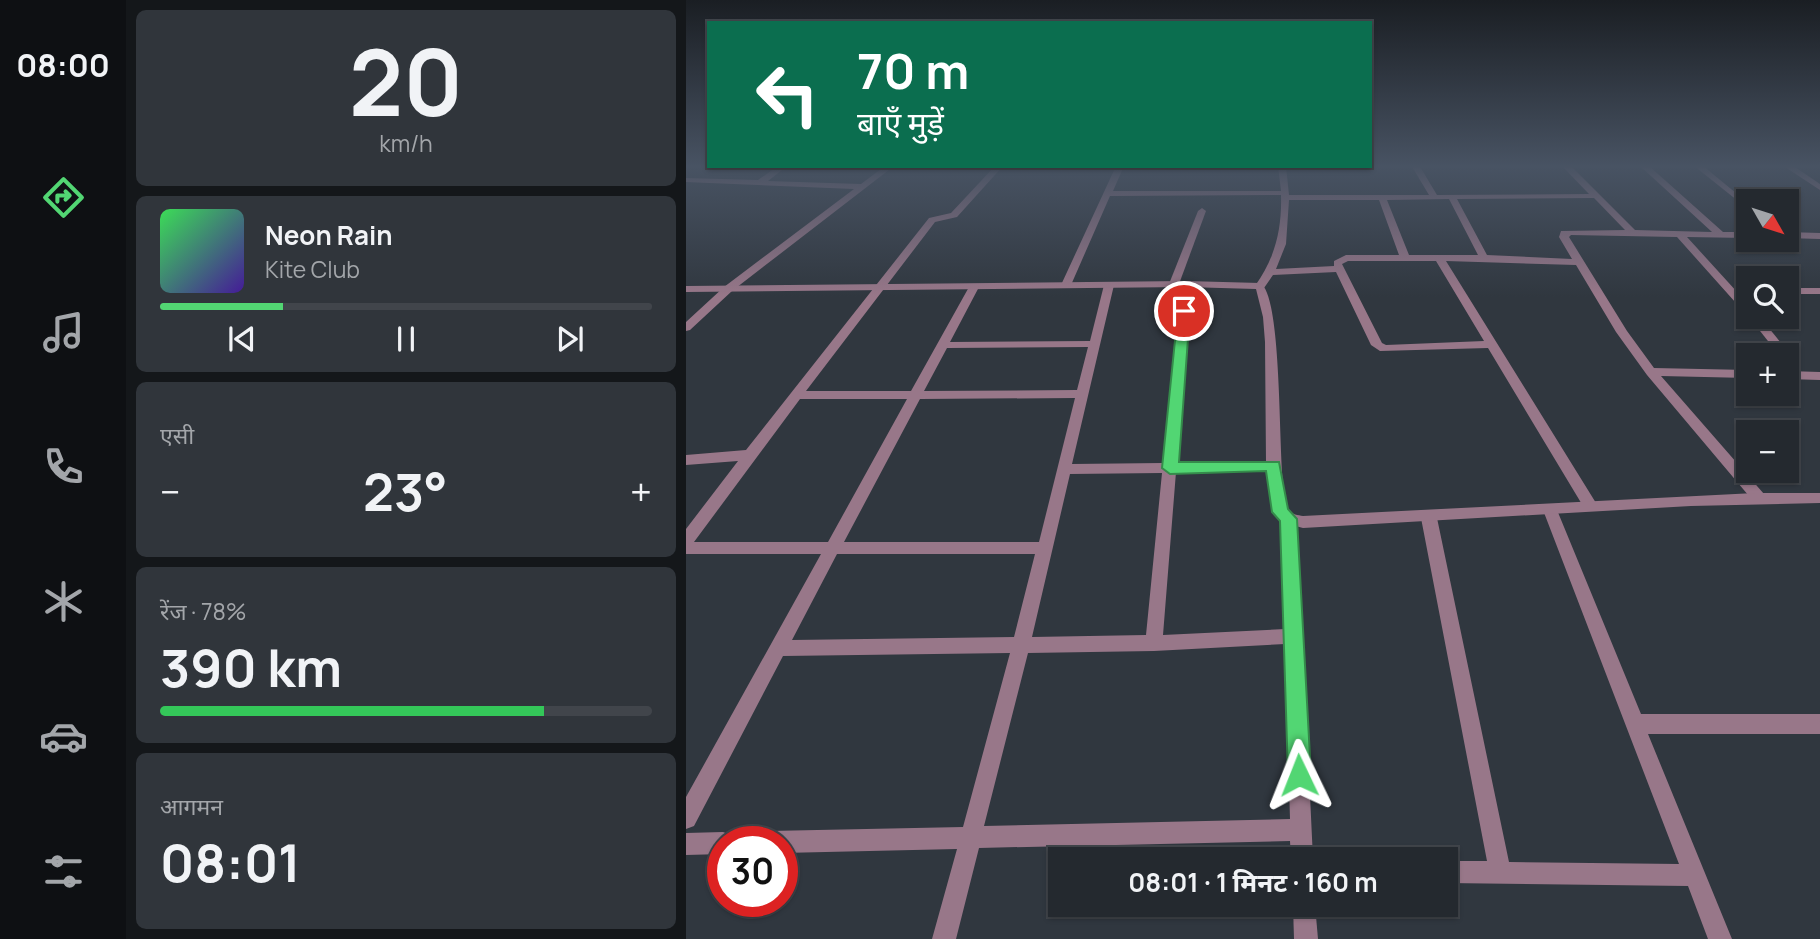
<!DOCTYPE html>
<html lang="hi">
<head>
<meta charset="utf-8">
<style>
  :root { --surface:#24292f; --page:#30353b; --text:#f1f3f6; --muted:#a3a6aa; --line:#41454b; --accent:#52d673 }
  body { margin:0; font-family:Manrope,"Noto Sans Devanagari",sans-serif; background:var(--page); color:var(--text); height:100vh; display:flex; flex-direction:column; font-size:26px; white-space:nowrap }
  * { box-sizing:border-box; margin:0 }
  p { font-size:23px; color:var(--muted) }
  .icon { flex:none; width:38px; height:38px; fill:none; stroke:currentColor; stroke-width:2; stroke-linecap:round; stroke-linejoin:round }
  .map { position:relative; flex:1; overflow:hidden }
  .drawer { display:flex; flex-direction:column; gap:10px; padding:10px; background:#14171a; width:560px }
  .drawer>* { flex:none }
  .hud { position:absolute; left:21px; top:21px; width:665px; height:147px; border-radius:0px; box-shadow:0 2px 5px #0004,0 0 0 2px var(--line); background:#0b6e4f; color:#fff; overflow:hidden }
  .needle { width:46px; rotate:129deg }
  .controls { position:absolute; left:1050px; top:189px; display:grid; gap:14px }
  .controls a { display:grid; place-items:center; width:63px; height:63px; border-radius:0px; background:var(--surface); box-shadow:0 2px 5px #0004,0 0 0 2px var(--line); font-size:35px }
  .speed { position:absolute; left:21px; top:826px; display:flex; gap:14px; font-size:35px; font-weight:700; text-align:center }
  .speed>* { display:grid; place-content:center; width:91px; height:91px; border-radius:50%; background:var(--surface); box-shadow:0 2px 5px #0004,0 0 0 2px var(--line); line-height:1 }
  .speed .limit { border:10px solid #d22; background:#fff; color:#111 }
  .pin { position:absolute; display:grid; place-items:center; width:60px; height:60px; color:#fff; margin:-30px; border:4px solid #fff; border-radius:50%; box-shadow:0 2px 7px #0007 }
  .me { position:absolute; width:77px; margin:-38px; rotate:358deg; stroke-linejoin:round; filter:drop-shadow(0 0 5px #0008) }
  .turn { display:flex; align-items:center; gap:24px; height:147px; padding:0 35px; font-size:32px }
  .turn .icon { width:91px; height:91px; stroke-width:2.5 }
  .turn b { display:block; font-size:49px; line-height:60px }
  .big { font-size:52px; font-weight:700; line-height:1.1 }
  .drawer .widget { flex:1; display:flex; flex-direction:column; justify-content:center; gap:10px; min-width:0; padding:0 24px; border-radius:10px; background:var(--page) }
  .drawer .dial { align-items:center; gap:0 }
  .dial b { font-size:91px; line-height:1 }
  .song { display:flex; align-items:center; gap:21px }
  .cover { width:84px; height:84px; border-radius:10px; background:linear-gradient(135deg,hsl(130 70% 55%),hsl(260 70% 35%)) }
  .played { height:7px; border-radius:4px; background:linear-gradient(90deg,var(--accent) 25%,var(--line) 25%) }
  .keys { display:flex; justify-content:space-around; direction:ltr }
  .heat { display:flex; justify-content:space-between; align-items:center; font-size:38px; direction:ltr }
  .charge { height:10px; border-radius:5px; background:linear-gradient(90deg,#34c759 78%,var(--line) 0) }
  .trip { position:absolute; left:362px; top:847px; width:410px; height:70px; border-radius:0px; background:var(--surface); box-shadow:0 2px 5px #0004,0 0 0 2px var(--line); font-weight:700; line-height:70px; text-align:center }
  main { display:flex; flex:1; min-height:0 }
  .tabs { display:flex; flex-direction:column; width:126px; justify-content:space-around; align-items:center; background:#0e1013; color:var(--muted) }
  .tabs .icon { width:49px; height:49px }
  .tabs .active { color:var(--accent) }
  .tabs b { font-size:32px; color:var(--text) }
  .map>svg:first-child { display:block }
</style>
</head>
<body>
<main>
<nav class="tabs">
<b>08:00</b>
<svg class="icon active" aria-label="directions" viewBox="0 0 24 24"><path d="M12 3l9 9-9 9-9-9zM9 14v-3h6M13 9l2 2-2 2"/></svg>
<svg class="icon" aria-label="music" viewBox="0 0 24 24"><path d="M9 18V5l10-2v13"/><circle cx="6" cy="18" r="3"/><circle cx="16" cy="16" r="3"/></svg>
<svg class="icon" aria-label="phone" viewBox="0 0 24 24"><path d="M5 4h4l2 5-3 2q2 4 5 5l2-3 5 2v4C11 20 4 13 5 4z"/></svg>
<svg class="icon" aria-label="climate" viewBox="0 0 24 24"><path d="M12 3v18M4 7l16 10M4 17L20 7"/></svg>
<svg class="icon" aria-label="car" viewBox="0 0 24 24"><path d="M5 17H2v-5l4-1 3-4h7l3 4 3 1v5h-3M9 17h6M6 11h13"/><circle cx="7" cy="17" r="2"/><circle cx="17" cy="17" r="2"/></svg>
<svg class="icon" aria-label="filters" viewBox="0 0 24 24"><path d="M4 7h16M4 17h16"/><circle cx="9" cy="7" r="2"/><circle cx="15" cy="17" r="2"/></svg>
</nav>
<section class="drawer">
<div class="widget dial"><b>20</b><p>km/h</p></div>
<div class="widget">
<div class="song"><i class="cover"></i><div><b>Neon Rain</b><p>Kite Club</p></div></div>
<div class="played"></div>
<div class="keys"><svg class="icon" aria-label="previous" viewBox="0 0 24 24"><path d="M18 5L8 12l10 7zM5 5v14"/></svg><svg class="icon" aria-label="pause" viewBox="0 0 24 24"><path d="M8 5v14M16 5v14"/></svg><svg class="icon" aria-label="next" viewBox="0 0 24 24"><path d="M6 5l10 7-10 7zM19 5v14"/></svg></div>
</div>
<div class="widget"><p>एसी</p>
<div class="heat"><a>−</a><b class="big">23°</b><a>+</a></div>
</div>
<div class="widget"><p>रेंज · 78%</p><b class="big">390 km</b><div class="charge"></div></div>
<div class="widget"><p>आगमन</p><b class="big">08:01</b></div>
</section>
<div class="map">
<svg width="1134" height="939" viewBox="0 0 1134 939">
  <rect width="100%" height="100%" fill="#30373f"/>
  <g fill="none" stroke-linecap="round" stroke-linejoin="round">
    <!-- minor -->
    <g fill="#987789" fill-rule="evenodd">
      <path d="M 725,165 L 733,165 L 751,195 L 903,194 L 875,165 L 884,165 L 949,230 L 1026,232 L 953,165 L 962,165 L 1037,232 L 1062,232 L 1062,238 L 1001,237 L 1062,304 L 1062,313 L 1058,312 L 991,237 L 885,235 L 883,237 L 941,331 L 968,368 L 1062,370 L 1062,378 L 975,376 L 1078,494 L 1080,498 L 1078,502 L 1068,502 L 961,375 L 930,332 L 890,265 L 760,261 L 910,503 L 912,507 L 910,511 L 900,511 L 802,348 L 694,351 L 685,345 L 650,272 L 587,275 L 578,288 L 570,288 L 569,286 C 589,258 596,230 595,195 L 424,196 L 385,285 L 380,288 L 375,285 L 430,166 L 438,166 L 427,191 L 595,191 L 592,166 L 600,166 L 603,195 L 743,195 ZM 908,198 L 939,230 L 875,231 L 873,237 L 886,259 L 801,255 L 771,199 ZM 763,199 L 792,255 L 723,255 L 701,200 ZM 603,200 L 693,200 L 713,255 L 660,255 L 648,261 L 648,266 L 590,269 L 600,244 ZM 662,261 L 750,261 L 798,341 L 700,345 L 696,343 L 656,264 Z"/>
      <polygon points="1007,165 1016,165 1062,203 1062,209"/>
      <polygon points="1096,165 1106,165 1134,184 1134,190"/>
      <polygon points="92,166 101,166 82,181 175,184 199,166 208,166 46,291 4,330 0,331 0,322 38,287 168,189 0,182 0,178 72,180"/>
      <path d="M 309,166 L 317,166 L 271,217 L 249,222 L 120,391 L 225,391 L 283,287 L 288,284 L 293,287 L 264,342 L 404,341 L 418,285 L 423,282 L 428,285 L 386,464 L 477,463 L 495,284 L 504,282 L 491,462 L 588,461 L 595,466 L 588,471 L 490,472 L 477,635 L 599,629 L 595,519 L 598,515 L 608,515 L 611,519 L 627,859 L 605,859 L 604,841 L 293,848 L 270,939 L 246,939 L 271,849 L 96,853 L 96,842 L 72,842 L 75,834 L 83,831 L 277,827 L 324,653 L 97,656 L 8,826 L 0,829 L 0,797 L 135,554 L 0,554 L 0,529 L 52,461 L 0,465 L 0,455 L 60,450 L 243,218 L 265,213 ZM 402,347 L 391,390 L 238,391 L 261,348 ZM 389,398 L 353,542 L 158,542 L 234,399 ZM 114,399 L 221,399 L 142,542 L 8,542 ZM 476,473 L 460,635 L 346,637 L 384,474 ZM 151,554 L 349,554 L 328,637 L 106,640 ZM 599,644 L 604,819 L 298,826 L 342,653 L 468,651 Z"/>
      <polygon points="516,208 520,211 493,284 484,286 483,284 512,211"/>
      <polygon points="1101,232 1134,233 1134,239 1101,238"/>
      <rect x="1101" y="288" width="33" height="6"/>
      <polygon points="1063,317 1074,317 1103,353 1103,357 1093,355"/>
      <polygon points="1101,371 1134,372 1134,380 1101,379"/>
      <polygon points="864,504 869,506 871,510 955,714 1134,714 1134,734 962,734 1046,939 1022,939 1002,886 760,883 760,861 801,861 735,518 738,514 748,514 751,518 823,862 993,864 857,510 859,506"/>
      <polygon points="37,832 45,835 47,842 37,842 37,854 0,855 0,833"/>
      <polygon points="607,905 629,905 632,939 608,939"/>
    </g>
    <!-- tertiary -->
    <path fill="#987789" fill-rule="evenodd" d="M 500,281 L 574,283 C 597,295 592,456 598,489 C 599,495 599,505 603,510 C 606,515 612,515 617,516 L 1069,493 L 1134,493 L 1134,503 L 1005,506 L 617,528 L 598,523 L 587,511 L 580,463 L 579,342 L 577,317 L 570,289 L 500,287 L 0,292 L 0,286 Z"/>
  </g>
  <!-- sky -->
  <linearGradient id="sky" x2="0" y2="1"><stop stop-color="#1a1e23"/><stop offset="0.56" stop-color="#485363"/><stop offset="1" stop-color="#485363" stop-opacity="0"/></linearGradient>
  <rect width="1134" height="297" fill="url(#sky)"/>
  <!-- route -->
  <polygon fill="#52d673" stroke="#358b4b" stroke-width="2" points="498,307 504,311 493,462 593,462 602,509 611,519 625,775 621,783 613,786 605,783 602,775 594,521 586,512 580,471 484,474 476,468 492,311"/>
</svg>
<div class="controls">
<a><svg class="needle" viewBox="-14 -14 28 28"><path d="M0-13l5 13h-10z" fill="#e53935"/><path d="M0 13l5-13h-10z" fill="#a3a6aa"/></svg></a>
<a><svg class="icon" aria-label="search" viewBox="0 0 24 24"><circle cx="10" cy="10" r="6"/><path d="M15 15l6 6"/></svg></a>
<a>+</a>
<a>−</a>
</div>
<div class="speed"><div class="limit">30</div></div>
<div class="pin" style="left:498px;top:311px;background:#d93025"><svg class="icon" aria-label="arrive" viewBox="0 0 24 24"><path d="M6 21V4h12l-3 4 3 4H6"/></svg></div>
<svg class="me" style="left:613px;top:775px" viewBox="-20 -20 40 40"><path d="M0-17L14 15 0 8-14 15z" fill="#52d673" stroke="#fff" stroke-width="4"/></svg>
<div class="trip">08:01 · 1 मिनट · 160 m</div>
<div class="hud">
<div class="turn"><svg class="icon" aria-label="left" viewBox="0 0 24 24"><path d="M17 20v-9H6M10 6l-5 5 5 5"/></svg><div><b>70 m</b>बाएँ मुड़ें</div></div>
</div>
</div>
</main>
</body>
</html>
